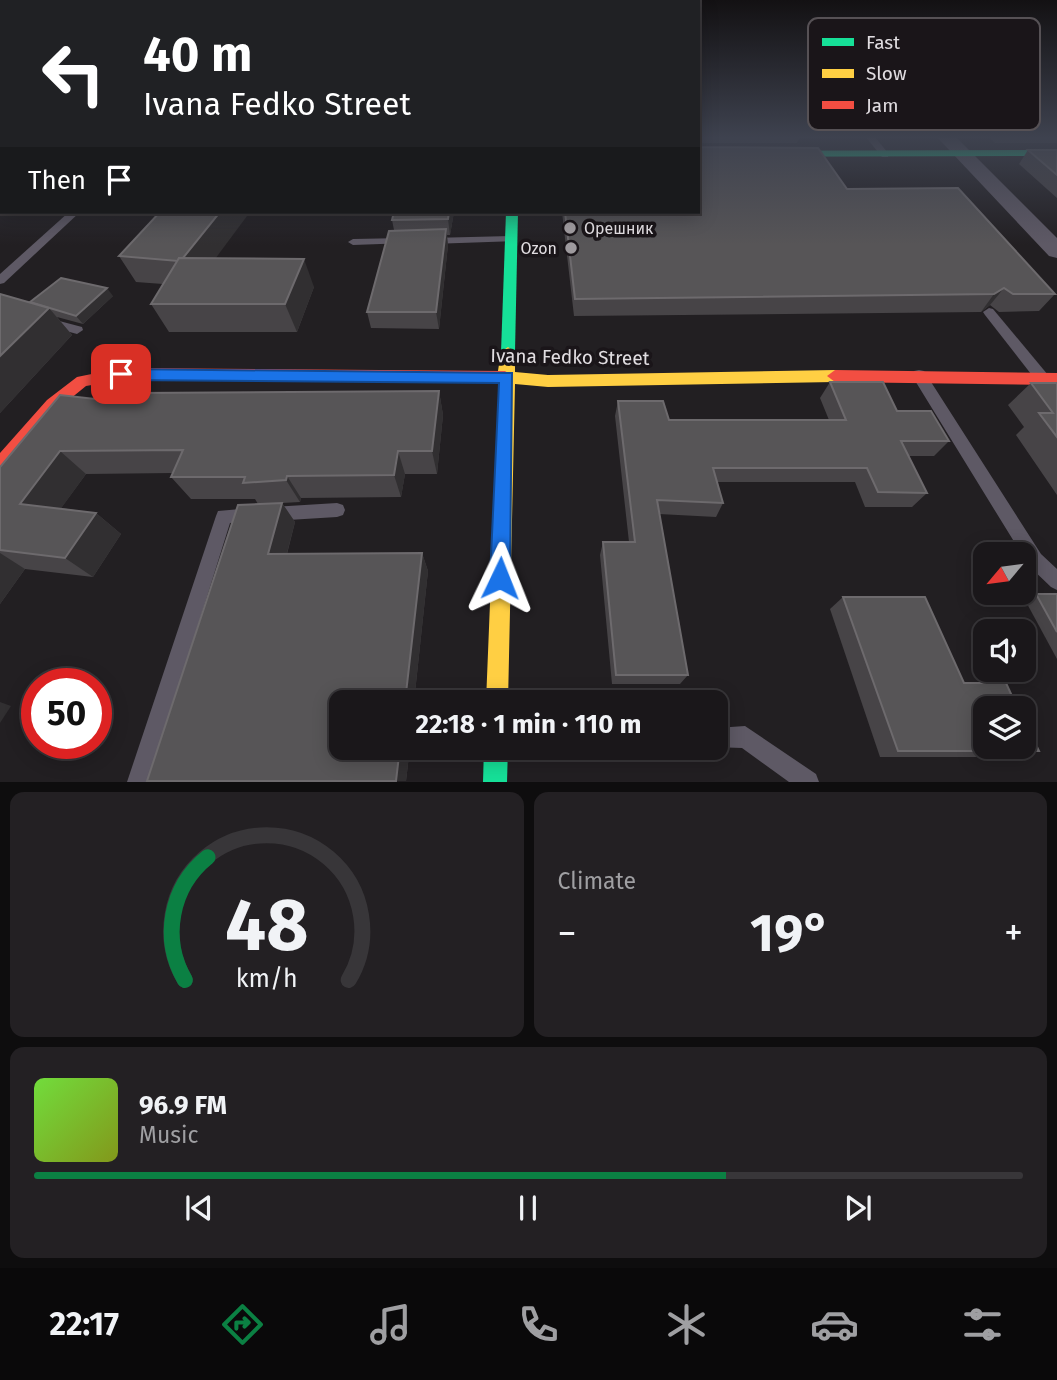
<!DOCTYPE html>
<html lang="en">
<head>
<meta charset="utf-8">
<style>
  :root { --surface:#1a171a; --page:#232023; --text:#f1f3f6; --muted:#9f9fa2; --line:#383639; --accent:#0b8043 }
  body { margin:0; font-family:"Fira Sans",sans-serif; background:var(--page); color:var(--text); height:100vh; display:flex; flex-direction:column; font-size:26px; white-space:nowrap }
  * { box-sizing:border-box; margin:0 }
  p { font-size:23px; color:var(--muted) }
  .icon { flex:none; width:38px; height:38px; fill:none; stroke:currentColor; stroke-width:2; stroke-linecap:round; stroke-linejoin:round }
  .map { position:relative; height:782px; overflow:hidden }
  .panel { display:flex; flex-direction:column; gap:10px; padding:10px; background:#0e0d0e; flex:1 }
  .panel>* { flex:none }
  .guide { position:absolute; left:0px; top:0px; width:700px; height:214px; box-shadow:0 4px 18px #0003,0 0 0 2px var(--line); background:#202124; color:#fff; overflow:hidden }
  .needle { width:46px; rotate:241deg }
  .fabs { position:absolute; left:973px; top:542px; display:grid; gap:14px }
  .fabs a { display:grid; place-items:center; width:63px; height:63px; border-radius:14px; background:var(--surface); box-shadow:0 4px 18px #0003,0 0 0 2px var(--line); font-size:35px }
  .speed { position:absolute; left:21px; top:668px; display:flex; gap:14px; font-size:35px; font-weight:700; text-align:center }
  .speed>* { display:grid; place-content:center; width:91px; height:91px; border-radius:50%; background:var(--surface); box-shadow:0 4px 18px #0003,0 0 0 2px var(--line); line-height:1 }
  .speed .limit { border:10px solid #d22; background:#fff; color:#111 }
  .pin { position:absolute; display:grid; place-items:center; width:60px; height:60px; color:#fff; margin:-30px; border-radius:14px; box-shadow:0 4px 10px #0006 }
  .me { position:absolute; width:77px; margin:-38px; rotate:2deg; stroke-linejoin:round; filter:drop-shadow(0 0 5px #0008) }
  .turn { display:flex; align-items:center; gap:24px; height:147px; padding:0 28px; font-size:32px }
  .turn .icon { width:91px; height:91px; stroke-width:2.5 }
  .turn b { display:block; font-size:49px; line-height:60px }
  .then { display:flex; align-items:center; height:66px; padding:0 28px; background:#0003; gap:14px; font-size:26px }
  .big { font-size:52px; font-weight:700; line-height:1.1 }
  .panel .widget { flex:1; display:flex; flex-direction:column; justify-content:center; gap:10px; min-width:0; padding:0 24px; border-radius:14px; background:var(--page) }
  .panel .dial { align-items:center; gap:0 }
  .dial svg { height:182px; overflow:visible; fill:none; stroke:var(--line); stroke-width:7; stroke-linecap:round; text-anchor:middle }
  .dial text { fill:var(--text); stroke:none }
  .song { display:flex; align-items:center; gap:21px }
  .cover { width:84px; height:84px; border-radius:10px; background:linear-gradient(135deg,hsl(100 70% 55%),hsl(70 70% 35%)) }
  .played { height:7px; border-radius:4px; background:linear-gradient(90deg,var(--accent) 70%,var(--line) 70%) }
  .keys { display:flex; justify-content:space-around; direction:ltr }
  .heat { display:flex; justify-content:space-between; align-items:center; font-size:38px; direction:ltr }
  .panel .tiles { flex:1; display:grid; gap:10px; grid-template-columns:1fr 1fr }
  .widget:last-child { grid-column:span 2 }
  .trip { position:absolute; left:329px; top:690px; width:399px; height:70px; border-radius:14px; background:var(--surface); box-shadow:0 4px 18px #0003,0 0 0 2px var(--line); font-weight:700; line-height:70px; text-align:center }
  .tab-bar { display:flex; height:112px; justify-content:space-around; align-items:center; background:#0a090a; color:var(--muted) }
  .tab-bar .icon { width:49px; height:49px }
  .tab-bar .selected { color:var(--accent) }
  .tab-bar b { font-size:32px; color:var(--text) }
  .map>svg:first-child { display:block }
</style>
</head>
<body>
<div class="map">
<svg width="1057" height="782" viewBox="0 0 1057 782">
  <rect width="100%" height="100%" fill="#221f22"/>
  <g fill="none" stroke-linecap="round" stroke-linejoin="round">
    <!-- lane -->
    <g fill="#5e5965" fill-rule="evenodd">
      <polygon points="865,136 874,136 888,153 888,157 882,157"/>
      <polygon points="69,212 80,212 4,283 0,284 0,274"/>
      <polygon points="511,236 515,237 515,241 431,244 426,241 431,238"/>
      <polygon points="404,238 409,241 408,243 353,245 348,242 353,239"/>
      <polygon points="989,308 993,309 1048,375 1050,379 1048,383 1038,383 985,315 983,312"/>
      <polygon points="48,318 82,327 83,330 77,334 44,325 42,322"/>
      <polygon points="919,370 924,371 1041,554 1057,569 1057,590 1051,587 1029,566 914,379 912,375 914,371"/>
      <polygon points="337,503 343,505 345,510 343,515 337,517 272,521 266,519 264,514 266,509 272,507"/>
      <polygon points="252,508 258,510 260,515 258,520 230,523 149,782 127,782 216,516 218,511"/>
      <polygon points="745,726 816,774 819,782 789,782 742,748 713,747 716,747 716,728"/>
    </g>
    <!-- street -->
    <polygon fill="#5e5965" fill-rule="evenodd" points="936,136 955,136 1057,238 1057,258 1049,256"/>
    <!-- fast -->
    <g fill="#16e098" fill-rule="evenodd">
      <polygon points="1057,150 1057,156 698,157 698,151"/>
      <polygon points="506,212 518,212 515,352 508,357 501,352"/>
      <polygon points="484,747 508,747 507,782 483,782"/>
    </g>
    <!-- slow -->
    <polygon fill="#ffcf43" fill-rule="evenodd" points="508,347 515,352 515,372 548,375 835,370 843,376 835,382 548,387 515,384 508,702 486,702 499,381 497,377 501,352"/>
    <!-- jam -->
    <g fill="#f24e42" fill-rule="evenodd">
      <polygon points="121,368 505,371 513,377 505,383 121,380 86,386 59,408 6,470 0,472 0,453 47,400 77,377"/>
      <polygon points="835,370 1057,373 1057,385 835,382 827,376"/>
    </g>
  </g>
  <!-- wall -->
  <g fill="#474447">
    <polygon points="698,136 800,136 797,143 700,143 700,147 847,189 1055,294 1039,311 999,312 990,305 981,312 574,316 562,212 698,212"/>
    <polygon points="988,136 1057,136 1057,143 995,143"/>
    <polygon points="1028,150 1057,150 1057,198 1019,164"/>
    <polygon points="394,212 454,212 450,235 447,235 448,245 439,329 371,328 367,312 394,230 392,220"/>
    <polygon points="119,256 216,259 314,287 297,332 169,332 151,304 163,284 136,282"/>
    <polygon points="0,294 30,302 113,296 83,324 57,317 72,335 0,413"/>
    <polygon points="830,382 897,411 949,441 934,456 908,456 927,493 912,507 865,507 855,482 717,482 723,503 716,517 659,514 688,675 680,684 612,684 600,555 603,542 629,542 615,416 618,401 669,420 829,420 820,398"/>
    <polygon points="1031,383 1057,383 1057,495 1016,435 1024,427 1008,405"/>
    <polygon points="439,391 443,415 437,474 405,474 401,497 301,498 300,502 282,503 295,522 287,554 422,553 428,571 414,702 341,702 341,747 410,747 406,781 147,781 238,505 258,504 255,499 191,499 171,477 173,473 86,474 61,508 96,513 121,534 93,577 25,569 0,604 0,467 60,395 131,403 136,393"/>
    <polygon points="1036,594 1057,594 1057,659 1025,600"/>
    <polygon points="843,597 964,683 1039,751 1015,757 880,757 830,609"/>
  </g>
  <!-- shaded-wall -->
  <g fill="#312f31">
    <polygon points="220,212 250,212 195,286 181,261"/>
    <polygon points="449,212 454,212 450,235 448,219"/>
    <polygon points="446,229 448,245 439,329 436,312"/>
    <polygon points="304,259 314,287 297,332 285,304"/>
    <polygon points="107,288 113,296 83,324 76,316"/>
    <polygon points="1004,288 990,305 981,312 994,294"/>
    <polygon points="49,308 72,335 0,413 0,356"/>
    <polygon points="439,391 443,415 437,474 432,451"/>
    <polygon points="60,451 86,474 49,525 20,504"/>
    <polygon points="398,451 405,474 401,497 394,475"/>
    <polygon points="287,476 301,498 300,502 286,480"/>
    <polygon points="282,503 295,522 282,572 268,554"/>
    <polygon points="96,513 121,534 93,577 65,558"/>
    <polygon points="0,553 25,569 0,604"/>
    <polygon points="422,553 428,571 414,702 405,702"/>
    <polygon points="0,702 11,706 0,723"/>
    <polygon points="400,747 410,747 406,781 396,781"/>
  </g>
  <!-- building -->
  <g fill="#575557" stroke="#6d6a6d" stroke-width="2">
    <polygon points="698,136 701,136 700,147 818,148 847,189 958,188 1055,294 1013,294 1004,288 994,294 575,299 565,212 698,212"/>
    <polygon points="1028,150 1057,150 1057,175"/>
    <polygon points="160,212 220,212 183,258 179,258 178,261 119,256"/>
    <polygon points="394,212 449,212 448,219 392,220"/>
    <polygon points="446,229 436,312 367,312 389,231"/>
    <polygon points="179,258 304,259 285,304 151,304"/>
    <polygon points="61,278 107,288 76,316 30,302"/>
    <polygon points="0,294 49,308 0,356"/>
    <polygon points="830,382 883,382 897,411 931,411 949,441 901,441 927,493 878,492 867,468 713,468 723,503 657,500 688,675 616,675 603,542 635,542 618,401 663,401 669,420 846,420"/>
    <polygon points="1031,383 1057,383 1057,437 1039,413 1053,413"/>
    <polygon points="439,391 432,451 398,451 394,475 287,476 286,480 243,483 245,477 171,477 183,450 60,451 20,504 96,513 65,558 0,550 0,467 60,395 131,403 136,393"/>
    <polygon points="282,503 268,554 422,553 405,702 341,702 341,747 400,747 396,781 147,781 238,505"/>
    <polygon points="1036,594 1057,594 1057,632"/>
    <polygon points="843,597 925,597 964,683 1006,683 1018,709 985,709 985,747 1024,747 1024,720 1039,751 898,751"/>
  </g>
  <!-- sky -->
  <linearGradient id="sky" x2="0" y2="1"><stop stop-color="#131113"/><stop offset="0.56" stop-color="#3e424f"/><stop offset="1" stop-color="#3e424f" stop-opacity="0"/></linearGradient>
  <rect width="1057" height="245" fill="url(#sky)"/>
  <!-- route -->
  <polygon fill="#1a73e8" stroke="#114b97" stroke-width="2" points="121,369 512,373 510,578 507,585 500,588 493,585 490,578 499,383 121,380 114,374"/>
  <!-- markers -->
  <g fill="#9e9a9e" stroke="#1a1519" stroke-width="2.5">
    <circle cx="570" cy="228" r="7"/>
    <circle cx="571" cy="248" r="7"/>
  </g>
  <g text-anchor="middle" dominant-baseline="central" stroke-width="7" stroke-linejoin="round" paint-order="stroke">
    <!-- far-poi labels -->
    <g font-size="16" fill="#e1dde1" stroke="#1a1519" text-anchor="start">
      <text x="584" y="228">Орешник</text>
      <text x="557" y="248" text-anchor="end">Ozon</text>
    </g>
    <!-- street labels -->
    <g font-size="19" fill="#e1dde1" stroke="#1a1519">
      <text transform="translate(570 357) rotate(1)">Ivana Fedko Street</text>
    </g>
  </g>
  <!-- legend -->
  <rect x="808" y="18" width="232" height="112" rx="10" fill="#1a1519" stroke="#565155" stroke-width="2"/>
  <rect x="822" y="38" width="32" height="8" fill="#16e098"/>
  <rect x="822" y="69" width="32" height="9" fill="#ffcf43"/>
  <rect x="822" y="101" width="32" height="8" fill="#f24e42"/>
  <g font-size="19" fill="#e1dde1">
    <text x="866" y="49">Fast</text>
    <text x="866" y="80">Slow</text>
    <text x="866" y="112">Jam</text>
  </g>
</svg>
<div class="fabs">
<a><svg class="needle" viewBox="-14 -14 28 28"><path d="M0-13l5 13h-10z" fill="#e53935"/><path d="M0 13l5-13h-10z" fill="#9f9fa2"/></svg></a>
<a><svg class="icon" aria-label="sound" viewBox="0 0 24 24"><path d="M4 9h4l5-4v14l-5-4H4zM17 9q2 3 0 6"/></svg></a>
<a><svg class="icon" aria-label="layers" viewBox="0 0 24 24"><path d="M12 4l9 5-9 5-9-5zM3 14l9 5 9-5"/></svg></a>
</div>
<div class="speed"><div class="limit">50</div></div>
<div class="pin" style="left:121px;top:374px;background:#d93025"><svg class="icon" aria-label="arrive" viewBox="0 0 24 24"><path d="M6 21V4h12l-3 4 3 4H6"/></svg></div>
<svg class="me" style="left:500px;top:578px" viewBox="-20 -20 40 40"><path d="M0-17L14 15 0 8-14 15z" fill="#1a73e8" stroke="#fff" stroke-width="4"/></svg>
<div class="trip">22:18 · 1 min · 110 m</div>
<div class="guide">
<div class="turn"><svg class="icon" aria-label="left" viewBox="0 0 24 24"><path d="M17 20v-9H6M10 6l-5 5 5 5"/></svg><div><b>40 m</b>Ivana Fedko Street</div></div>
<div class="then">Then<svg class="icon" aria-label="arrive" viewBox="0 0 24 24"><path d="M6 21V4h12l-3 4 3 4H6"/></svg></div>
</div>
</div>
<section class="panel">
<div class="tiles">
<div class="widget dial"><svg viewBox="0 0 100 80">
<path d="M14 69A42 42 0 1 1 86 69"/>
<path d="M14 69A42 42 0 0 1 24 15" stroke="#0b8043"/>
<text x="50" y="56" font-size="32" font-weight="700">48</text>
<text x="50" y="72" font-size="11">km/h</text>
</svg></div>
<div class="widget"><p>Climate</p>
<div class="heat"><a>−</a><b class="big">19°</b><a>+</a></div>
</div>
<div class="widget">
<div class="song"><i class="cover"></i><div><b>96.9 FM</b><p>Music</p></div></div>
<div class="played"></div>
<div class="keys"><svg class="icon" aria-label="previous" viewBox="0 0 24 24"><path d="M18 5L8 12l10 7zM5 5v14"/></svg><svg class="icon" aria-label="pause" viewBox="0 0 24 24"><path d="M8 5v14M16 5v14"/></svg><svg class="icon" aria-label="next" viewBox="0 0 24 24"><path d="M6 5l10 7-10 7zM19 5v14"/></svg></div>
</div>
</div>
</section>
<nav class="tab-bar">
<b>22:17</b>
<svg class="icon selected" aria-label="directions" viewBox="0 0 24 24"><path d="M12 3l9 9-9 9-9-9zM9 14v-3h6M13 9l2 2-2 2"/></svg>
<svg class="icon" aria-label="music" viewBox="0 0 24 24"><path d="M9 18V5l10-2v13"/><circle cx="6" cy="18" r="3"/><circle cx="16" cy="16" r="3"/></svg>
<svg class="icon" aria-label="phone" viewBox="0 0 24 24"><path d="M5 4h4l2 5-3 2q2 4 5 5l2-3 5 2v4C11 20 4 13 5 4z"/></svg>
<svg class="icon" aria-label="climate" viewBox="0 0 24 24"><path d="M12 3v18M4 7l16 10M4 17L20 7"/></svg>
<svg class="icon" aria-label="car" viewBox="0 0 24 24"><path d="M5 17H2v-5l4-1 3-4h7l3 4 3 1v5h-3M9 17h6M6 11h13"/><circle cx="7" cy="17" r="2"/><circle cx="17" cy="17" r="2"/></svg>
<svg class="icon" aria-label="filters" viewBox="0 0 24 24"><path d="M4 7h16M4 17h16"/><circle cx="9" cy="7" r="2"/><circle cx="15" cy="17" r="2"/></svg>
</nav>
</body>
</html>
